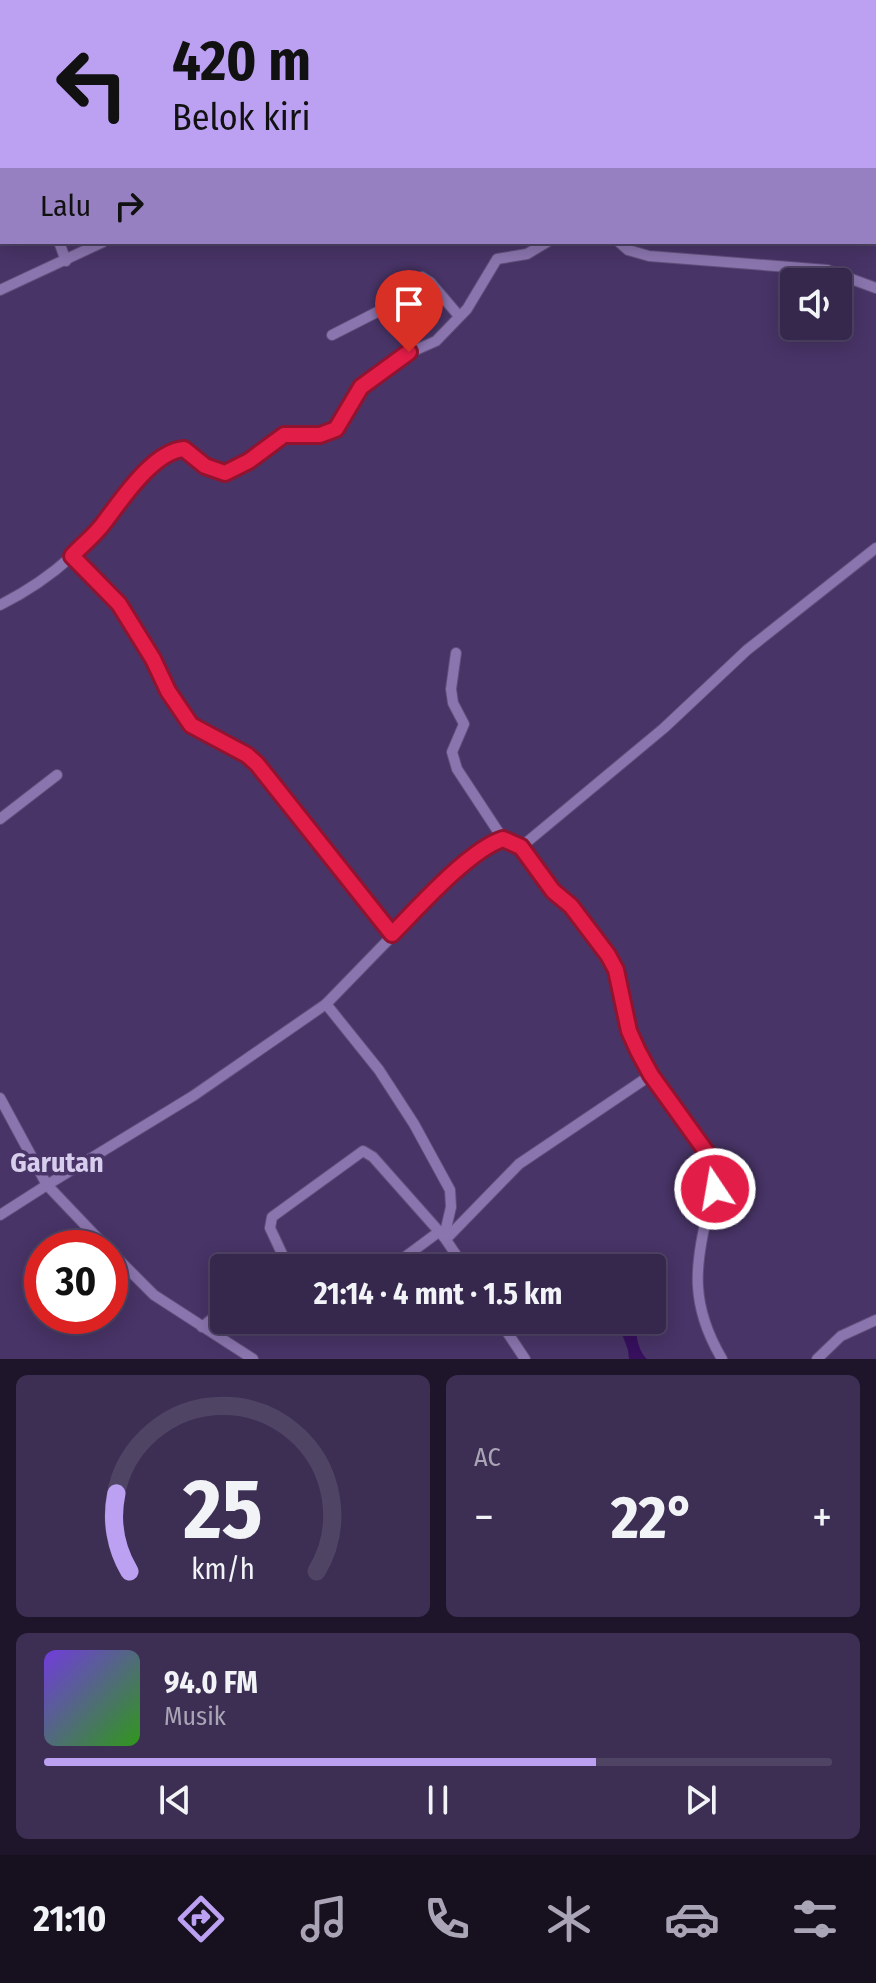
<!DOCTYPE html>
<html lang="id">
<head>
<meta charset="utf-8">
<style>
  :root { --surface:#36274d; --page:#3d2f54; --text:#f1f3f6; --muted:#aaa5b6; --line:#504465; --accent:#bca0f2 }
  body { margin:0; font-family:"Fira Sans Condensed",sans-serif; background:var(--page); color:var(--text); height:100vh; display:flex; flex-direction:column; font-size:30px; white-space:nowrap }
  * { box-sizing:border-box; margin:0 }
  p { font-size:26px; color:var(--muted) }
  .icon { flex:none; width:44px; height:44px; fill:none; stroke:currentColor; stroke-width:2; stroke-linecap:round; stroke-linejoin:round }
  .map { position:relative; height:1359px; overflow:hidden }
  .panel { display:flex; flex-direction:column; gap:16px; padding:16px; background:#1e152a; flex:1 }
  .panel>* { flex:none }
  .guide { position:absolute; left:0px; top:0px; width:876px; height:244px; box-shadow:0 4px 20px #0003,0 0 0 2px var(--line); background:#bca0f2; color:#111; overflow:hidden }
  .buttons { position:absolute; left:780px; top:268px; display:grid; gap:16px }
  .buttons a { display:grid; place-items:center; width:72px; height:72px; border-radius:8px; background:var(--surface); box-shadow:0 4px 20px #0003,0 0 0 2px var(--line); font-size:40px }
  .speed { position:absolute; left:24px; top:1230px; display:flex; gap:16px; font-size:40px; font-weight:700; text-align:center }
  .speed>* { display:grid; place-content:center; width:104px; height:104px; border-radius:50%; background:var(--surface); box-shadow:0 4px 20px #0003,0 0 0 2px var(--line); line-height:1 }
  .speed .limit { border:12px solid #d22; background:#fff; color:#111 }
  .pin { position:absolute; display:grid; place-items:center; width:68px; height:68px; color:#fff; margin:-82px -34px; border-radius:50% 50% 50% 0; rotate:-45deg; box-shadow:0 0 8px #0007 }
  .pin .icon { rotate:45deg }
  .me { position:absolute; width:88px; margin:-44px; rotate:348deg; stroke-linejoin:round; filter:drop-shadow(0 0 6px #0008) }
  .turn { display:flex; align-items:center; gap:28px; height:168px; padding:0 40px; font-size:36px }
  .turn .icon { width:104px; height:104px; stroke-width:2.5 }
  .turn b { display:block; font-size:56px; line-height:68px }
  .then { display:flex; align-items:center; height:76px; padding:0 40px; background:#0003; gap:16px; font-size:30px }
  .big { font-size:60px; font-weight:700; line-height:1.1 }
  .panel .tile { flex:1; display:flex; flex-direction:column; justify-content:center; gap:12px; min-width:0; padding:0 28px; border-radius:12px; background:var(--page) }
  .panel .dial { align-items:center; gap:0 }
  .dial svg { height:208px; overflow:visible; fill:none; stroke:var(--line); stroke-width:7; stroke-linecap:round; text-anchor:middle }
  .dial text { fill:var(--text); stroke:none }
  .song { display:flex; align-items:center; gap:24px }
  .cover { width:96px; height:96px; border-radius:12px; background:linear-gradient(135deg,hsl(260 70% 55%),hsl(110 70% 35%)) }
  .played { height:8px; border-radius:4px; background:linear-gradient(90deg,var(--accent) 70%,var(--line) 70%) }
  .keys { display:flex; justify-content:space-around; direction:ltr }
  .heat { display:flex; justify-content:space-between; align-items:center; font-size:44px; direction:ltr }
  .panel .tiles { flex:1; display:grid; gap:16px; grid-template-columns:1fr 1fr }
  .tile:last-child { grid-column:span 2 }
  .trip { position:absolute; left:210px; top:1254px; width:456px; height:80px; border-radius:8px; background:var(--surface); box-shadow:0 4px 20px #0003,0 0 0 2px var(--line); font-weight:700; line-height:80px; text-align:center }
  .tab-bar { display:flex; height:128px; justify-content:space-around; align-items:center; background:#16101f; color:var(--muted) }
  .tab-bar .icon { width:56px; height:56px }
  .tab-bar .current { color:var(--accent) }
  .tab-bar b { font-size:36px; color:var(--text) }
  .map>svg:first-child { display:block }
</style>
</head>
<body>
<div class="map">
<svg width="876" height="1359" viewBox="0 0 876 1359">
  <rect width="100%" height="100%" fill="#483467"/>
  <!-- water -->
  <path fill="#37105e" d="M 621,1320 L 629,1320 L 631,1328 L 636,1331 C 637,1341 640,1353 647,1359 L 629,1359 L 628,1350 L 618,1323 Z"/>
  <g fill="none" stroke-linecap="round" stroke-linejoin="round">
    <!-- minor casing -->
    <g stroke="#614f7b" stroke-width="12">
      <g id="minor">
        <polyline points="378,0 379,2"/>
        <polyline points="649,0 650,2"/>
        <polyline points="425,2 426,0"/>
        <polyline points="547,2 550,0"/>
        <polyline points="874,143 876,144"/>
        <polyline points="0,151 2,155"/>
        <polyline points="59,242 66,261"/>
        <polyline points="619,242 628,250 649,256 827,270 876,288"/>
        <polyline points="0,290 103,242"/>
        <polyline points="332,335 385,308 422,277 430,282 459,316"/>
        <path d="M 72,556 C 97,581 122,605 140,636 C 156,664 166,699 188,722 C 204,737 237,746 257,764 L 392,934"/>
        <path d="M 0,605 C 26,592 50,576 72,556 C 82,547 93,536 102,525 C 118,506 159,444 188,450 L 205,466 L 225,473 L 249,461 L 284,435 L 320,435 L 336,429 L 361,387 L 402,356 L 436,341 L 467,309 L 497,259 L 527,254 L 547,242"/>
        <polyline points="456,653 451,689 453,703 464,724 452,752 457,769 503,839"/>
        <polyline points="0,819 57,775"/>
        <polyline points="521,847 664,728 747,650 876,548"/>
        <polyline points="326,1004 379,1070 414,1124 450,1190 451,1207 444,1237"/>
        <path d="M 0,1098 L 47,1185 L 193,1096 L 326,1004 L 429,898 L 485,848 L 503,839 L 521,847 L 553,891 L 571,906 L 608,955 L 616,970 L 629,1031 L 638,1051 L 651,1075 L 715,1164 C 720,1179 713,1192 709,1207 C 694,1266 690,1305 722,1359"/>
        <polyline points="0,1215 47,1185 107,1248"/>
        <polyline points="446,1239 519,1164 651,1075"/>
        <polyline points="110,1251 154,1295 253,1359"/>
        <polyline points="280,1268 284,1258 270,1228 272,1217 363,1151 373,1157 444,1237 465,1268"/>
        <polyline points="390,1268 440,1231"/>
        <polyline points="499,1320 525,1359"/>
        <polyline points="202,1327 224,1309"/>
        <polyline points="817,1359 841,1336 876,1320"/>
      </g>
    </g>
    <!-- minor -->
    <use href="#minor" stroke="#8b75ae" stroke-width="10"/>
  </g>
  <g fill="none" stroke-linecap="round" stroke-linejoin="round">
    <!-- route casing -->
    <g stroke="#92132f" stroke-width="20">
      <path id="route" d="M 409,352 L 361,387 L 336,429 L 320,435 L 284,435 L 249,461 L 225,473 L 205,466 L 184,449 C 153,451 120,502 103,524 C 94,536 82,545 72,556 L 119,604 L 153,659 L 168,691 L 191,725 L 247,755 L 257,764 L 392,934 C 418,908 469,850 503,839 L 521,847 L 553,891 L 571,906 L 608,955 L 616,970 L 629,1031 L 638,1051 L 651,1075 L 715,1164 L 718,1172 L 715,1189"/>
    </g>
    <!-- route -->
    <use href="#route" stroke="#e11d48" stroke-width="14"/>
  </g>
  <g text-anchor="middle" dominant-baseline="central" stroke-width="7" stroke-linejoin="round" paint-order="stroke">
    <!-- quarter labels -->
    <g font-size="28" font-weight="bold" fill="#d7cdec" stroke="#483467">
      <text x="57" y="1162">Garutan</text>
    </g>
  </g>
</svg>
<div class="buttons">
<a><svg class="icon" aria-label="sound" viewBox="0 0 24 24"><path d="M4 9h4l5-4v14l-5-4H4zM17 9q2 3 0 6"/></svg></a>
</div>
<div class="speed"><div class="limit">30</div></div>
<div class="pin" style="left:409px;top:352px;background:#d93025"><svg class="icon" aria-label="arrive" viewBox="0 0 24 24"><path d="M6 21V4h12l-3 4 3 4H6"/></svg></div>
<svg class="me" style="left:715px;top:1189px" viewBox="-20 -20 40 40"><circle r="17" fill="#e11d48" stroke="#fff" stroke-width="3"/><path d="M0-11L8 9 0 5-8 9z" fill="#fff"/></svg>
<div class="trip">21:14 · 4 mnt · 1.5 km</div>
<div class="guide">
<div class="turn"><svg class="icon" aria-label="left" viewBox="0 0 24 24"><path d="M17 20v-9H6M10 6l-5 5 5 5"/></svg><div><b>420 m</b>Belok kiri</div></div>
<div class="then">Lalu<svg class="icon" aria-label="right" viewBox="0 0 24 24"><path d="M7 20v-9h11M14 6l5 5-5 5"/></svg></div>
</div>
</div>
<section class="panel">
<div class="tiles">
<div class="tile dial"><svg viewBox="0 0 100 80">
<path d="M14 69A42 42 0 1 1 86 69"/>
<path d="M14 69A42 42 0 0 1 9 39" stroke="#bca0f2"/>
<text x="50" y="56" font-size="32" font-weight="700">25</text>
<text x="50" y="72" font-size="11">km/h</text>
</svg></div>
<div class="tile"><p>AC</p>
<div class="heat"><a>−</a><b class="big">22°</b><a>+</a></div>
</div>
<div class="tile">
<div class="song"><i class="cover"></i><div><b>94.0 FM</b><p>Musik</p></div></div>
<div class="played"></div>
<div class="keys"><svg class="icon" aria-label="previous" viewBox="0 0 24 24"><path d="M18 5L8 12l10 7zM5 5v14"/></svg><svg class="icon" aria-label="pause" viewBox="0 0 24 24"><path d="M8 5v14M16 5v14"/></svg><svg class="icon" aria-label="next" viewBox="0 0 24 24"><path d="M6 5l10 7-10 7zM19 5v14"/></svg></div>
</div>
</div>
</section>
<nav class="tab-bar">
<b>21:10</b>
<svg class="icon current" aria-label="directions" viewBox="0 0 24 24"><path d="M12 3l9 9-9 9-9-9zM9 14v-3h6M13 9l2 2-2 2"/></svg>
<svg class="icon" aria-label="music" viewBox="0 0 24 24"><path d="M9 18V5l10-2v13"/><circle cx="6" cy="18" r="3"/><circle cx="16" cy="16" r="3"/></svg>
<svg class="icon" aria-label="phone" viewBox="0 0 24 24"><path d="M5 4h4l2 5-3 2q2 4 5 5l2-3 5 2v4C11 20 4 13 5 4z"/></svg>
<svg class="icon" aria-label="climate" viewBox="0 0 24 24"><path d="M12 3v18M4 7l16 10M4 17L20 7"/></svg>
<svg class="icon" aria-label="car" viewBox="0 0 24 24"><path d="M5 17H2v-5l4-1 3-4h7l3 4 3 1v5h-3M9 17h6M6 11h13"/><circle cx="7" cy="17" r="2"/><circle cx="17" cy="17" r="2"/></svg>
<svg class="icon" aria-label="filters" viewBox="0 0 24 24"><path d="M4 7h16M4 17h16"/><circle cx="9" cy="7" r="2"/><circle cx="15" cy="17" r="2"/></svg>
</nav>
</body>
</html>
